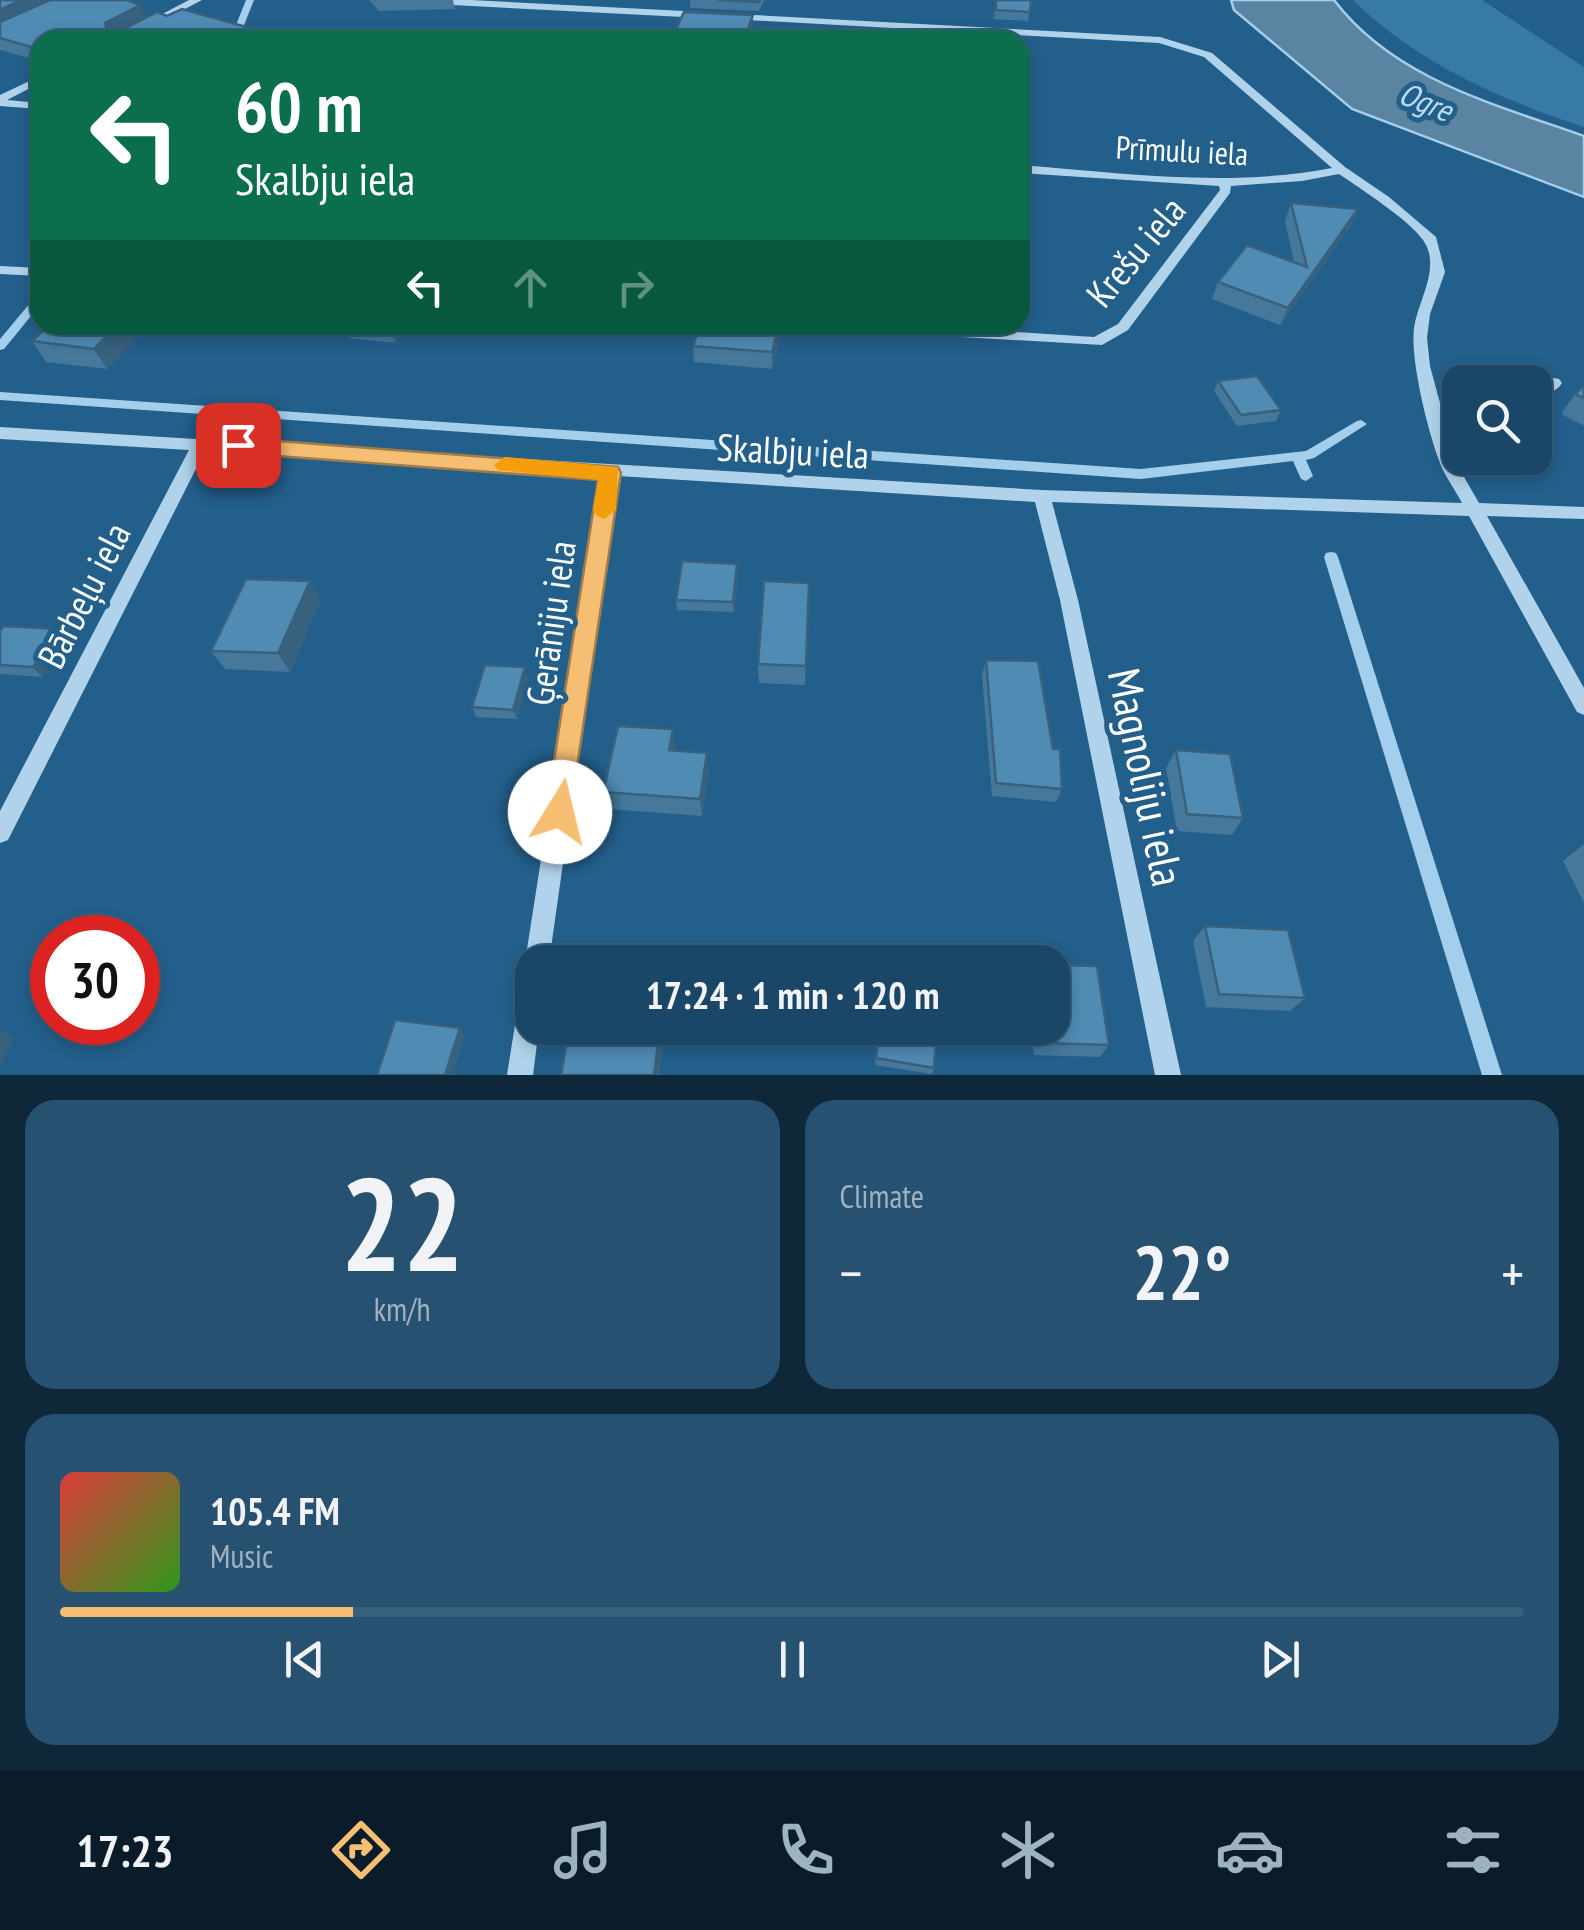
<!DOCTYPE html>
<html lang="en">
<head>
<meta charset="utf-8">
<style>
  :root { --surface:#1a4768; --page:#275171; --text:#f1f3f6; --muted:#9fb2c0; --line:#385f7c; --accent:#f6be73 }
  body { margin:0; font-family:"PT Sans Narrow",sans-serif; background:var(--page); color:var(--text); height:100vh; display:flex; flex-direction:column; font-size:38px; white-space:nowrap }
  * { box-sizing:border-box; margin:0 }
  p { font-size:32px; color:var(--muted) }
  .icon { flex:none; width:55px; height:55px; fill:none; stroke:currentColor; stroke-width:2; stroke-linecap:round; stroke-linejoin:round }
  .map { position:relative; height:1075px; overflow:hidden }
  .side { display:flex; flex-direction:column; gap:25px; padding:25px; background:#0e2739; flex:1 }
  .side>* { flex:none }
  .top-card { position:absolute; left:30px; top:30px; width:1000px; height:305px; border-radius:30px; box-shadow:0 5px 15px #0003,0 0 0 2px var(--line); background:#0b6e4f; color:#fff; overflow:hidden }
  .tools { position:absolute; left:1442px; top:365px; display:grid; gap:20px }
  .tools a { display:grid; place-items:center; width:110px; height:110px; border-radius:20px; background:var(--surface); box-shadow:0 5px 15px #0003,0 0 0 2px var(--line); font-size:50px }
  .speed { position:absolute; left:30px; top:915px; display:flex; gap:20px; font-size:50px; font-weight:700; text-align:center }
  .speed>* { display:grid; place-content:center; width:130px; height:130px; border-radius:50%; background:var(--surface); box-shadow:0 5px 15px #0003,0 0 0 2px var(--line); line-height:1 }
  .speed .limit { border:15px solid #d22; background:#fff; color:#111 }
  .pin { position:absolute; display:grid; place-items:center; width:85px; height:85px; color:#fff; margin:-42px; border-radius:20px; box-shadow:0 5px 15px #0006 }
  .me { position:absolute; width:110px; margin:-55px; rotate:9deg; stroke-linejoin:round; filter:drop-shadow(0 0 8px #0008) }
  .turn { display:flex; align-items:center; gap:35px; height:210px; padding:0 40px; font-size:45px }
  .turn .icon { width:130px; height:130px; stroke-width:2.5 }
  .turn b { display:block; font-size:70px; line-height:85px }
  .lanes { display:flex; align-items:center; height:95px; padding:0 40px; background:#0003; justify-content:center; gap:50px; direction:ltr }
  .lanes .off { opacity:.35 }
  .big { font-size:75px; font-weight:700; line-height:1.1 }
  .side .widget { flex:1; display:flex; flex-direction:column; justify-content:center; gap:15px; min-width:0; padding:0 35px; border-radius:30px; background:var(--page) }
  .side .dial { align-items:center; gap:0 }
  .dial b { font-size:130px; line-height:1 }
  .song { display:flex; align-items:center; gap:30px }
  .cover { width:120px; height:120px; border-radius:15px; background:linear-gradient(135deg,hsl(0 70% 55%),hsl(110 70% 35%)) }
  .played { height:10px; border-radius:5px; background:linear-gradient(90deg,var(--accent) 20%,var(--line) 20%) }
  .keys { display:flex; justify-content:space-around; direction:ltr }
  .heat { display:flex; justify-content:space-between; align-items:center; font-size:55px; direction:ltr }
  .side .tiles { flex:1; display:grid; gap:25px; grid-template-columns:1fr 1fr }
  .widget:last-child { grid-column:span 2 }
  .trip { position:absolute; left:515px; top:945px; width:555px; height:100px; border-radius:30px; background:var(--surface); box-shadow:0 5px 15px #0003,0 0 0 2px var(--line); font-weight:700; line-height:100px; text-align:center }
  .menu { display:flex; height:160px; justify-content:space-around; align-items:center; background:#0a1c2a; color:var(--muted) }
  .menu .icon { width:70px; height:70px }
  .menu .on { color:var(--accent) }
  .menu b { font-size:45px; color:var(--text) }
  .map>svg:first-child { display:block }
</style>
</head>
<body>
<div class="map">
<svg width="1584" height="1075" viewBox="0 0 1584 1075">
  <rect width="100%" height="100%" fill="#235f8b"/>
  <!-- green -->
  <path fill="#377aa8" d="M 1353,0 L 1482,0 L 1584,67 L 1584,127 C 1499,99 1417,63 1353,0 Z"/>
  <!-- water -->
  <path fill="#5b84a2" stroke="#a4cfec" stroke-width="2.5" d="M 1231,0 L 1334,0 C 1394,79 1494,104 1584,136 L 1584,197 L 1352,109 L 1234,10 Z"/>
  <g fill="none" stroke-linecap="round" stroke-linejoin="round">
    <!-- stream -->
    <g fill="#a4cfec" fill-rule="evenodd">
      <polygon points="246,0 254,0 238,40 230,40"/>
      <polygon points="40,295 40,305 4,349 0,350 0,339 36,296"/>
      <polygon points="0,392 1141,469 1306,451 1357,421 1361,420 1367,424 1314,458 1306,460 1313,476 1306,481 1301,479 1293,461 1141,479 0,400"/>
      <polygon points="1331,552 1336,553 1338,557 1502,1075 1482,1075 1324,557 1326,553"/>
    </g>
    <!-- minor -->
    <g fill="#b0d3eb" fill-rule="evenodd">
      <polygon points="189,0 202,0 126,40 113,40"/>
      <polygon points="409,0 471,0 703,12 708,15 703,18 414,3"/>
      <path d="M 734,14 L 1160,37 L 1212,53 L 1345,167 L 1389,197 L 1436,237 L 1445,272 L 1430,314 L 1427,338 L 1430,366 L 1443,414 L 1460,411 L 1460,421 L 1445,424 L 1456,463 L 1479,503 L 1584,507 L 1584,519 L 1487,516 L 1584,688 L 1584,715 L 1577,712 L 1469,516 L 1052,502 L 1078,600 L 1181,1075 L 1155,1075 L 1060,600 L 1035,502 L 618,476 L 549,962 L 532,962 L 532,972 L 525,962 L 601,475 L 205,451 L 8,840 L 0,843 L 0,811 L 189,450 L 0,439 L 0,427 L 195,439 L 201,436 L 208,440 L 1042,490 L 1462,503 C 1455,490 1445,476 1440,463 C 1428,432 1410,360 1414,328 C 1418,300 1442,267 1423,240 C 1409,220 1361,189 1339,174 L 1302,181 L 1231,186 L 1230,193 L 1128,330 L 1102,345 L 839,330 L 832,325 L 908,325 L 1094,337 L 1118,324 L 1220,190 L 1219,186 L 1020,173 L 1020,165 C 1124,173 1228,188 1332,168 L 1204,57 L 1159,43 L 730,19 L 729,17 Z"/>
      <polygon points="40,76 40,83 7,100 40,103 40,109 0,106 0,95"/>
      <polygon points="0,266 40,268 40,276 0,274"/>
      <polygon points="1554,378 1559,379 1562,383 1559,387 1535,404 1535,391"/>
      <polygon points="532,981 532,1028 539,1028 533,1075 507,1075 520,993 524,985"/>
    </g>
  </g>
  <!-- wall -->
  <g fill="#45789b">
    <polygon points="0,0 146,17 167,16 250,28 254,40 40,40 40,61 0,50"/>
    <polygon points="369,0 453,0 455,9 379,11"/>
    <polygon points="690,0 764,0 759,11 690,8"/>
    <polygon points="995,0 1031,0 1028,21 994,19"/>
    <polygon points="753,15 753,24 747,40 676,40 675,31"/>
    <polygon points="1291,203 1358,209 1350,227 1280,325 1212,299 1218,282 1294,262 1285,221"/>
    <polygon points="49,325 130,325 137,337 107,369 46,362 32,341"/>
    <polygon points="343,325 407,325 395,343 349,338"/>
    <polygon points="700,325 784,325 772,369 694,362 693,346"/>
    <polygon points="1218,381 1281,410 1276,421 1237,426 1214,391"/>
    <polygon points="1584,386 1584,426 1561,414 1575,394"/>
    <polygon points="737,564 738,574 734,612 677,610 676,600"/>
    <polygon points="310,581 320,601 290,672 225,669 211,651"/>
    <polygon points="809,583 805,685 759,683 758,664"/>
    <polygon points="58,629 66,639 42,677 0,674 0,631"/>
    <polygon points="986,660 1053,749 1062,789 1056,802 992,796 982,675"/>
    <polygon points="528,677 517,719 476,717 472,707"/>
    <polygon points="675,747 675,750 709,770 702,816 608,809 603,792"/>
    <polygon points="1176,750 1243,818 1232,835 1177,831 1166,768"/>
    <polygon points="1584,844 1584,903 1563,861"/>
    <polygon points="1205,926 1305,998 1290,1011 1206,1007 1193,941"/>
    <polygon points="878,1028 934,1068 932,1074 875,1065"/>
    <polygon points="1031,1028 1052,1028 1109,1045 1100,1057 1034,1055"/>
  </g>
  <!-- shaded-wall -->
  <g fill="#38617e">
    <polygon points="21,0 54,0 0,27 0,10"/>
    <polygon points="140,5 146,18 110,38 105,23"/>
    <polygon points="753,15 753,24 747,40 745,40 745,36"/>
    <polygon points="250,28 254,40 235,40"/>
    <polygon points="82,29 87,40 58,40"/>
    <polygon points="1358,209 1350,227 1280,325 1288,308"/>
    <polygon points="117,325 130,325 137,337 107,369 94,349"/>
    <polygon points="390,325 407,325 395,343 389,326"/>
    <polygon points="779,325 784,325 772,369 772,352"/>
    <polygon points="737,564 738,574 734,612 733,602"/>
    <polygon points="310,581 320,601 290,672 278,653"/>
    <polygon points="58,629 66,639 42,677 33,667"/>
    <polygon points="525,667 528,677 517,719 513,710"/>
    <polygon points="673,729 675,747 672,768 669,750"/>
    <polygon points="707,753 709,770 702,816 700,799"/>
    <polygon points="460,1028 465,1035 453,1075 445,1075"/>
    <polygon points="660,1028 665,1028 660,1075 654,1075"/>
    <polygon points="2,1031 14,1038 0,1067 0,1035"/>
  </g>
  <!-- building -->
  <g fill="#508bb4" stroke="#38617e" stroke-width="2.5">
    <polygon points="0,0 21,0 0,10"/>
    <polygon points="50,0 127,0 140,5 105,23 107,30 122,30 157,12 167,16 182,9 250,28 235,40 118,40 82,29 58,40 40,40 40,48 38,49 0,38 0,22"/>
    <polygon points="718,0 760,0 759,2"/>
    <polygon points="996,0 1031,0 1030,12 996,10"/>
    <polygon points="684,12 753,15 745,36 675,31"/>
    <polygon points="1291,203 1358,209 1288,308 1218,282 1247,245 1307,267"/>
    <polygon points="49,325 117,325 94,349 32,341"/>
    <polygon points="700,325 779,325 772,352 693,346"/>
    <polygon points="1257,376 1281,410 1241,415 1218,381"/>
    <polygon points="1584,386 1584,398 1575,394"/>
    <polygon points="682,561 737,564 733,602 676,600"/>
    <polygon points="246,579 310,581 278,653 211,651"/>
    <polygon points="764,581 809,583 806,666 758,664"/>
    <polygon points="3,626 58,629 33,667 0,665 0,631"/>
    <polygon points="986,660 1038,661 1053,749 1060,749 1062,789 996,783"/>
    <polygon points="485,665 525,667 513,710 472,707"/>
    <polygon points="618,726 673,729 669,750 707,753 700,799 603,792"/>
    <polygon points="1176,750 1230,754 1243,818 1187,814"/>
    <polygon points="1205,926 1288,930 1305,998 1219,994"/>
    <polygon points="1052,965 1097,966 1109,1045 1042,1043 1040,1028 1052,1028"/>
    <polygon points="395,1020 460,1028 445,1075 377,1075"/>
    <polygon points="569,1028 660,1028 654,1075 561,1075"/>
    <polygon points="879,1028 937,1028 934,1068 876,1058"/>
  </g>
  <!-- route -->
  <polygon fill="#f6be73" stroke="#a07c4b" stroke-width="2.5" points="238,438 618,467 621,473 569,821 560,825 550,821 546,812 598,480 238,453 227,445"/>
  <!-- slow -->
  <polygon fill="#f59e0b" points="505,457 618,467 616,510 604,519 597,516 593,510 598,480 498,470 494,465"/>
  <g text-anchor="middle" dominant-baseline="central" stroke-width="10" stroke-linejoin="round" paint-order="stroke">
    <!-- far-water labels -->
    <g font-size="32" font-style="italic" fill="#bcdcf2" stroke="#235f8b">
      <text transform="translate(1426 101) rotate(22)">Ogre</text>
    </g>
    <!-- far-street labels -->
    <g font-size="32" fill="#fff" stroke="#235f8b">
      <text transform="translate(1182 150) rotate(3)">Prīmulu iela</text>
    </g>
    <!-- street labels -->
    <g font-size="38" fill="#fff" stroke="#235f8b">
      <text transform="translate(1135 251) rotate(-50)">Krešu iela</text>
      <text transform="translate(793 450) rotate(3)">Skalbju iela</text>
      <text transform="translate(83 595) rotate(-63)">Bārbeļu iela</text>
      <text transform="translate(550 623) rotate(-82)">Ģerāniju iela</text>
    </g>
    <!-- near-street labels -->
    <g font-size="45" fill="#fff" stroke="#235f8b">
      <text transform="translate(1147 777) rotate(78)">Magnoliju iela</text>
    </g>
  </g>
</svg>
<div class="tools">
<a><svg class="icon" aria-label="search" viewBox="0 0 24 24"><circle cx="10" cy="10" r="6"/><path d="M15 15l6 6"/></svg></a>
</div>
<div class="speed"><div class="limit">30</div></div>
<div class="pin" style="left:238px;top:445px;background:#d93025"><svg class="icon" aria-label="arrive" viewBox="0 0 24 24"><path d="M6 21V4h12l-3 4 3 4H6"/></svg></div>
<svg class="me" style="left:560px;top:812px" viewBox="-20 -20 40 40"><circle r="19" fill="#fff"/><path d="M0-13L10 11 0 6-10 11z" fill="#f6be73"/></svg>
<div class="trip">17:24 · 1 min · 120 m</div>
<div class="top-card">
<div class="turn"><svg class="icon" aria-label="left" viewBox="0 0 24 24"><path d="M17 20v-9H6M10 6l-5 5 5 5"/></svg><div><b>60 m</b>Skalbju iela</div></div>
<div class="lanes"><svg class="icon" aria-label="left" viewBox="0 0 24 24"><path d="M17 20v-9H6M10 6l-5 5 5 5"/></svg><svg class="icon off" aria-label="ahead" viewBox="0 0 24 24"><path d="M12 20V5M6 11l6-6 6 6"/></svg><svg class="icon off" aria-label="right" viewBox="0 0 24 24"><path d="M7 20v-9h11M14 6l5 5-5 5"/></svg></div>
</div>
</div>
<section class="side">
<div class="tiles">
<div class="widget dial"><b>22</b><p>km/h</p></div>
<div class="widget"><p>Climate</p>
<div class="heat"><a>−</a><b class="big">22°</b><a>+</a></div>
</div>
<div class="widget">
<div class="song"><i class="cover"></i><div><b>105.4 FM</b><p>Music</p></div></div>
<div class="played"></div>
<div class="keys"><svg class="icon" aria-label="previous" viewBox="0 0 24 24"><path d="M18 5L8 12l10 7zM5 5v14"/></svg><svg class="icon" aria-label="pause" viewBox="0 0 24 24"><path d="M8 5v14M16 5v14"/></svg><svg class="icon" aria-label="next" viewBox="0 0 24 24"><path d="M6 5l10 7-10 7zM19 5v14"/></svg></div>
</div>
</div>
</section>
<nav class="menu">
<b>17:23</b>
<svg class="icon on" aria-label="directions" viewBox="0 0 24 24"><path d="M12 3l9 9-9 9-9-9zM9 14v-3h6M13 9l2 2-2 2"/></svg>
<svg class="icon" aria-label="music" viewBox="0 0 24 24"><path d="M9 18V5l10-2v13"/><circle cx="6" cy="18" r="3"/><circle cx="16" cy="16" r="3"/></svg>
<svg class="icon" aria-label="phone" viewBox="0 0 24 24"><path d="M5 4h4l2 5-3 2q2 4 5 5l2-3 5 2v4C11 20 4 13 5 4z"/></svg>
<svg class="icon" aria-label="climate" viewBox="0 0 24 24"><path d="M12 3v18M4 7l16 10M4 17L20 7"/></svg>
<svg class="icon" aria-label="car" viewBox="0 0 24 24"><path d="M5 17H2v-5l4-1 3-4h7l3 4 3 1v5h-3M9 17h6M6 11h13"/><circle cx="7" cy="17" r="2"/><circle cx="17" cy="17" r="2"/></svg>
<svg class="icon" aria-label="filters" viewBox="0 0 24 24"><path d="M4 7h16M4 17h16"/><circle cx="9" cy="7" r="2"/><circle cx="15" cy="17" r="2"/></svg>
</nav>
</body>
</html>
